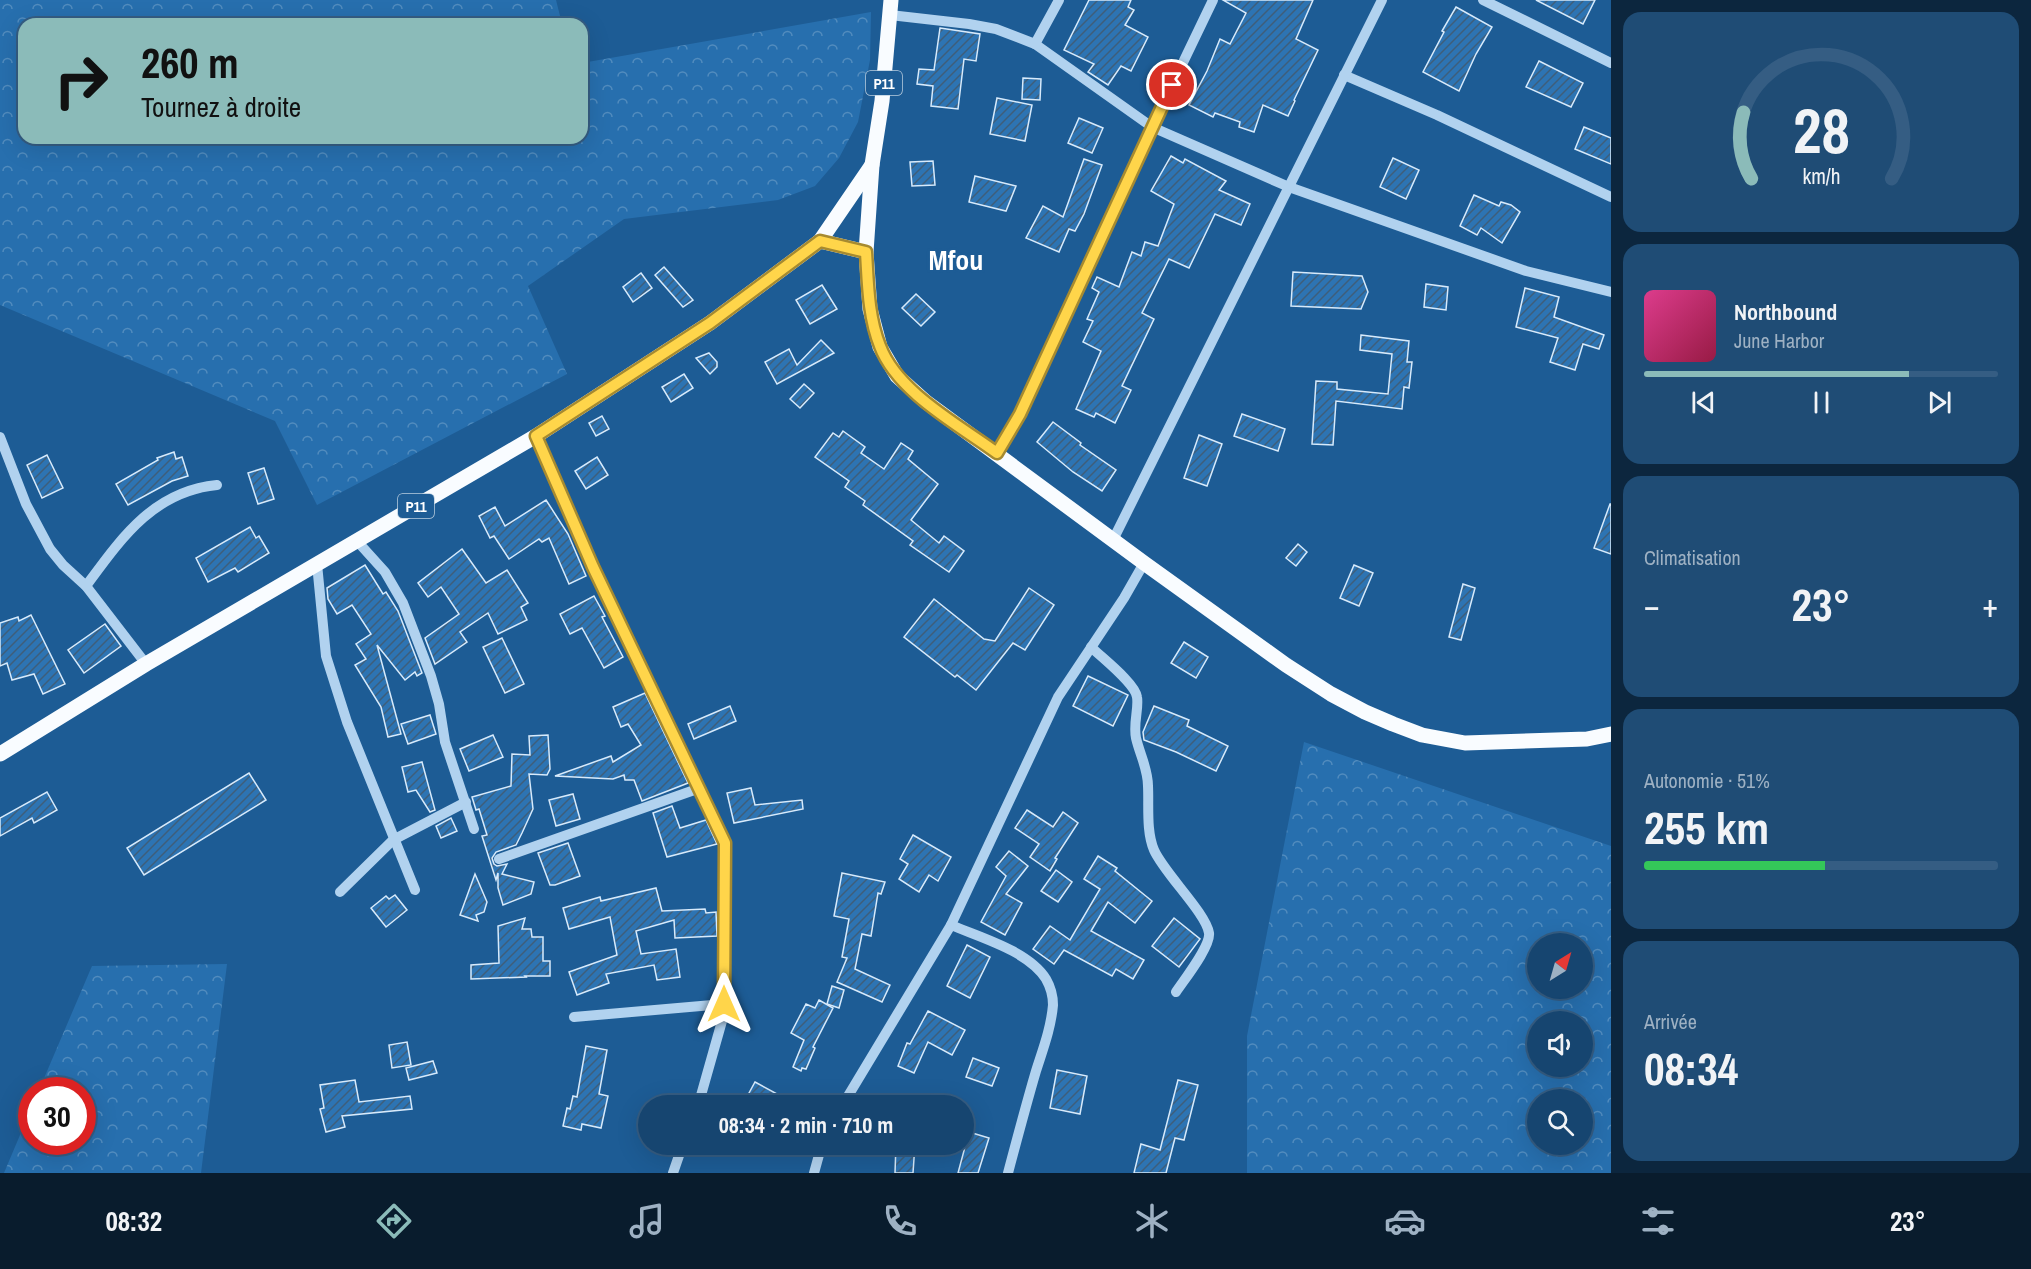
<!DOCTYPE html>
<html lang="fr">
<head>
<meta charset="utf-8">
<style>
  :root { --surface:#164570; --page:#1f4c75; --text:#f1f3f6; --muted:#9eb1c3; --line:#355d83; --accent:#8bbbb9 }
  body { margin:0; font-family:"Archivo Narrow",sans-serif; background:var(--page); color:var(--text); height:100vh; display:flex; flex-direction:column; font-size:22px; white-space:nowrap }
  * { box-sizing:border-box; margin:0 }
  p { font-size:20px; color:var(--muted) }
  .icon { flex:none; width:33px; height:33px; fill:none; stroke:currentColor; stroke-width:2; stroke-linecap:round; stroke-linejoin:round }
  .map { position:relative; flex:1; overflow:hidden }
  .drawer { display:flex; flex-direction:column; gap:12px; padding:12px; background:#0c263e; width:420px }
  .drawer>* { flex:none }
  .guide { position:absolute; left:18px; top:18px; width:570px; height:126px; border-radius:18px; box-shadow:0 6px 24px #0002,0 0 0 2px var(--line); background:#8bbbb9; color:#111; overflow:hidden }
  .needle { width:39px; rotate:37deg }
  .controls { position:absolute; left:1527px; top:933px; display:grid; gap:12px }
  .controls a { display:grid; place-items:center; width:66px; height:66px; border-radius:50%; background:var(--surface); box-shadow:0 6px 24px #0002,0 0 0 2px var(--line); font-size:30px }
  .speed { position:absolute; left:18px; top:1077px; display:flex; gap:12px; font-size:30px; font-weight:700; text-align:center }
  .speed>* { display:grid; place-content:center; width:78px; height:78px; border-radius:50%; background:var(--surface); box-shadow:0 6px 24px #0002,0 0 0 2px var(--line); line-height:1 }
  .speed .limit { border:9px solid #d22; background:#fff; color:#111 }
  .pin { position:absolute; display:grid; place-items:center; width:51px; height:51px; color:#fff; margin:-26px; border:3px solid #fff; border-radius:50%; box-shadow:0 2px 6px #0007 }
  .me { position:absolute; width:66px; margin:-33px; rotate:0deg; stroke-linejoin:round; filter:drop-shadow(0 0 4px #0008) }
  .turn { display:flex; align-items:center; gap:21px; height:126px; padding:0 24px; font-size:27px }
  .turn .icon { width:78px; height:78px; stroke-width:2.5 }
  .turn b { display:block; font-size:42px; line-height:51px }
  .big { font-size:45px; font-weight:800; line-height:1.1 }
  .drawer .tile { flex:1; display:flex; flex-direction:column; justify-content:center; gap:9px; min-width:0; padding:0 21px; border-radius:18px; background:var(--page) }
  .drawer .dial { align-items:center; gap:0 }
  .dial svg { height:156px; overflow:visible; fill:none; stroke:var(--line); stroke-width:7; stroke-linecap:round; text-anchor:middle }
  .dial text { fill:var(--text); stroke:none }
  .song { display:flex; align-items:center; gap:18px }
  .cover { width:72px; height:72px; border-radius:9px; background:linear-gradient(135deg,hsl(330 70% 55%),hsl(340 70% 35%)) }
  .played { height:6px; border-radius:3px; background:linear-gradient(90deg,var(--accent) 75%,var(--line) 75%) }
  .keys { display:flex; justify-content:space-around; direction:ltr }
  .heat { display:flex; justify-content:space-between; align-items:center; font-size:33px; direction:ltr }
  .charge { height:9px; border-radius:4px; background:linear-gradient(90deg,#34c759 51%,var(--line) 0) }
  .trip { position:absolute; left:638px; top:1095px; width:336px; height:60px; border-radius:30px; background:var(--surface); box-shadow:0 6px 24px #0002,0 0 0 2px var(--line); font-weight:800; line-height:60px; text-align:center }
  .menu { display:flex; height:96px; justify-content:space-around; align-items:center; background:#091c2d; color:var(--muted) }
  .menu .icon { width:42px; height:42px }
  .menu .selected { color:var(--accent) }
  .menu b { font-size:27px; color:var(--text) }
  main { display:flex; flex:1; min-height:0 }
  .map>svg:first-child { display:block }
</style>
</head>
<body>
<main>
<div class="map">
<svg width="1611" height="1173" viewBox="0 0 1611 1173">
  <defs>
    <pattern id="forest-crowns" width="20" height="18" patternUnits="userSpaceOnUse" patternTransform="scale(1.5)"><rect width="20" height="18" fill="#276fae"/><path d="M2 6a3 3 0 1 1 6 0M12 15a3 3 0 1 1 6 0" fill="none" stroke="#528cbe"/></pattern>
    <pattern id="building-hatch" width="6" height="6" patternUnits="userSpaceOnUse" patternTransform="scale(1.5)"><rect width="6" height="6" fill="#2d74b3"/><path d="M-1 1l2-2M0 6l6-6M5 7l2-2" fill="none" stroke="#3e5e7a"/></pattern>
  </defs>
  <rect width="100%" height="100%" fill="#1d5c95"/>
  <!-- forest -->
  <g fill="url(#forest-crowns)" fill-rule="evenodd">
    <polygon points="0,0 556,0 562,24 24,24 24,138 582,138 582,63 871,12 870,60 858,122 839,158 815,186 778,200 624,219 528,286 567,374 317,505 275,421 0,305"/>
    <path d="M 1304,742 L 1611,846 L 1611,1173 L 1247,1173 L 1247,1036 ZM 1538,944 L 1582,944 L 1582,988 L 1538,988 ZM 1538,1022 L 1582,1022 L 1582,1066 L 1538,1066 ZM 1538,1100 L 1582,1100 L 1582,1144 L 1538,1144 Z"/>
    <polygon points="227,964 201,1173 4,1173 31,1109 32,1142 82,1142 82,1090 39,1090 92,966"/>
  </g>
  <!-- building -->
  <g fill="url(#building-hatch)" stroke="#d7eafb" stroke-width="1.5">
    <polygon points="1089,0 1131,0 1128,7 1134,10 1125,25 1148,37 1131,71 1121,66 1108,85 1088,72 1094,64 1064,50"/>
    <polygon points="1223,0 1313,0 1296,39 1318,50 1294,100 1295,101 1288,116 1263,105 1254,132 1239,127 1240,122 1215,113 1213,117 1189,105 1207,71 1220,39 1230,44 1246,13"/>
    <polygon points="1536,0 1595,0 1583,24"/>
    <polygon points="1456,7 1492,27 1476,54 1459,91 1423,72 1444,32 1442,31"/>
    <polygon points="940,28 980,34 976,61 964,59 958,109 931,106 933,86 917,84 919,69 934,70"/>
    <polygon points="1539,61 1583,83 1571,107 1526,87"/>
    <polygon points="1023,78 1041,79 1040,100 1022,99"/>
    <polygon points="997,98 1032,105 1025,141 990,134"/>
    <polygon points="1079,118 1103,128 1092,153 1068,143"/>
    <polygon points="1584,127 1611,138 1611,164 1575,149"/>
    <polygon points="1171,156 1183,163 1185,159 1226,181 1219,190 1250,204 1241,225 1215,214 1189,268 1169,259 1142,313 1154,319 1122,386 1131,390 1115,423 1096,413 1094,417 1076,409 1101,351 1083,342 1093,321 1087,319 1099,292 1092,288 1097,277 1119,287 1132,252 1141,256 1145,242 1158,246 1174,204 1151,191"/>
    <polygon points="1393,158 1419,170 1406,199 1380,187"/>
    <polygon points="1084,159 1102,165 1084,214 1075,231 1069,229 1059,252 1026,238 1043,206 1063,217"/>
    <polygon points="933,161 935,185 912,186 910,162"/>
    <polygon points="975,176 1016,186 1006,211 969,202"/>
    <polygon points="1474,195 1499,206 1501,202 1511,205 1520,212 1502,243 1481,228 1477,235 1460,226"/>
    <polygon points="664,267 693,300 683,307 655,275"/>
    <polygon points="1293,272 1362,276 1368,292 1361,309 1291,306"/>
    <polygon points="641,273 652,288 633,302 623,287"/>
    <polygon points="1426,284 1448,287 1446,310 1424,307"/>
    <polygon points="822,285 837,309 810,324 796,300"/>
    <polygon points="1525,288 1559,297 1554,317 1604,335 1599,349 1583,344 1575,370 1550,362 1558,338 1516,327"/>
    <polygon points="916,294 935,312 921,326 902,308"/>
    <polygon points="1361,335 1409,341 1407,362 1412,362 1409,388 1404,387 1402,409 1336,401 1333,445 1312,444 1316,381 1337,382 1337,389 1388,394 1392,354 1360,350"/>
    <polygon points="821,340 834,353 777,384 765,362 789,349 797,365"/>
    <polygon points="709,353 717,362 717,367 710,374 696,358"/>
    <polygon points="684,374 693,388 671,402 662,387"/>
    <polygon points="804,384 814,393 800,408 790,399"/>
    <polygon points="1242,414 1285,429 1278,451 1234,436"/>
    <polygon points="602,416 609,429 596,436 589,423"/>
    <polygon points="1053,422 1081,443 1080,445 1116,470 1102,491 1073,472 1037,442"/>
    <polygon points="843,431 865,447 861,453 884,469 901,443 913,451 908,459 938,484 911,520 939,543 944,536 964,551 949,572 910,545 913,541 863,505 865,501 845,487 849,481 815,457 833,433 839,437"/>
    <polygon points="1199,435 1222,444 1207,486 1184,478"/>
    <polygon points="174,452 176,459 182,457 188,476 172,481 128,505 116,484 158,460 157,458"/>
    <polygon points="47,455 63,488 42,498 27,465"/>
    <polygon points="597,457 608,475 586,489 575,471"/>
    <polygon points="264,468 274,499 258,504 248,473"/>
    <polygon points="546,500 568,534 586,576 569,584 549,538 542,542 539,539 509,559 494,536 490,538 479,516 495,507 505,526"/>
    <polygon points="1610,504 1611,504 1611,554 1594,548"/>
    <polygon points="250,527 256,538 259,536 269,553 238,572 235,568 208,582 196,558"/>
    <polygon points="1298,544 1307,552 1296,566 1286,558"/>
    <polygon points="462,549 486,583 507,570 528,603 521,607 527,620 498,634 488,613 460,632 467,642 435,664 425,638 459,614 441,587 428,597 418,583"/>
    <polygon points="365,565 383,594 386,592 398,611 422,673 417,676 415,672 405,680 377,645 401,734 388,737 381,707 355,665 366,659 356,644 371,634 352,605 337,614 328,599 327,588"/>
    <polygon points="1354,565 1373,573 1359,606 1340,598"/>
    <polygon points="1463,584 1475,588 1461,640 1449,637"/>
    <polygon points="1029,588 1054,605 1025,650 1013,643 976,690 957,675 955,677 904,637 934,599 984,639 995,641"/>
    <polygon points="594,596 605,616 602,617 623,657 604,668 582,628 570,634 560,614"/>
    <polygon points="31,615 65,684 43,694 34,674 12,680 7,663 0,666 0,623 18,617 19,621"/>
    <polygon points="105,624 121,646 84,673 68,650"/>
    <polygon points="502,638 524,684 505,693 483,647"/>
    <polygon points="1184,642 1208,657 1196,678 1171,663"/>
    <polygon points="1088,676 1128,695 1113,726 1073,706"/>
    <polygon points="645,693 688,783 642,801 634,780 625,780 624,775 613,779 555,776 611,756 613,762 641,745 628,724 621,727 613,707"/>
    <polygon points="730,706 736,721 694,739 688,724"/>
    <polygon points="1154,706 1189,720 1187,726 1228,746 1216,771 1176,752 1144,740 1143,732"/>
    <polygon points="430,715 436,734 408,744 401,724"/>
    <polygon points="493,735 503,757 469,771 460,749"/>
    <polygon points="548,735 550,769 547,775 529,774 533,809 522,833 516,845 496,852 492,858 494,864 497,866 507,864 502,874 534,882 531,894 503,905 498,888 498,873 496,880 482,836 487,835 479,809 476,810 472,797 511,786 512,754 530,755 529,736"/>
    <polygon points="422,762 435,810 430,812 416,790 408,792 402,767"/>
    <polygon points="249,773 266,800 144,875 127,848"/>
    <polygon points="751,788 755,805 802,800 803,809 734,823 727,793"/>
    <polygon points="47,792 57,810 34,823 32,818 0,836 0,818"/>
    <polygon points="573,794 580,819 556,826 549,800"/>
    <polygon points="672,806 680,828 706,820 717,844 667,857 653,813"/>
    <polygon points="1027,810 1053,827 1063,812 1078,823 1055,858 1057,859 1050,871 1030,857 1039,844 1015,828"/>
    <polygon points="451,818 457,831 441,838 436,826"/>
    <polygon points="913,835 951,857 938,881 929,875 919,892 899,879 908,864 900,859"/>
    <polygon points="568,843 580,876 555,885 550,885 538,853"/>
    <polygon points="1009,851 1028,866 1006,894 1022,903 1005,935 981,922 1006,876 996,867"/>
    <polygon points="1098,856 1117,868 1115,871 1152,901 1135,923 1108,902 1091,931 1144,960 1133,979 1116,969 1112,976 1064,950 1054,964 1033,949 1050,926 1070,940 1100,889 1084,879"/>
    <polygon points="1056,870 1072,882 1058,902 1041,891"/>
    <polygon points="842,873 885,882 881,894 878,893 871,936 862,934 855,969 890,985 882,1002 837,982 847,958 842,957 849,919 834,916"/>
    <polygon points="475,874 487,902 484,912 476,915 478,921 460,915"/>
    <polygon points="656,888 662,911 705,909 706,913 716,912 717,936 675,938 674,920 636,931 641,954 676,949 680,977 657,980 654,965 606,974 609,983 577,995 569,972 617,955 610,917 569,929 563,908 600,897 601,901"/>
    <polygon points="395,895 407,910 386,927 371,908 386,896 389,899"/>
    <polygon points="525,918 522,929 531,929 532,937 543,937 543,961 550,961 550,976 525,976 526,977 471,979 471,965 499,963 498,926"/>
    <polygon points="1174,918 1200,939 1179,967 1152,946"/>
    <polygon points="967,945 990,957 970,998 947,986"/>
    <polygon points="832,986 844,990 839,1008 827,1004"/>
    <polygon points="819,1000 833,1008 813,1047 815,1048 806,1069 802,1068 801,1071 793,1067 804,1040 791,1033 806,1004 815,1008"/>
    <polygon points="928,1011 965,1030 952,1055 928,1042 914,1073 898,1066 907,1043 910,1044"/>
    <polygon points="407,1042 411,1065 392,1068 389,1045"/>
    <polygon points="586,1046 607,1050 599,1094 608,1096 601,1128 582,1124 581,1130 563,1126 567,1108 570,1109 573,1096 577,1097"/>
    <polygon points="973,1058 999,1068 992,1086 966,1077"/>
    <polygon points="433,1061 437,1073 409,1080 406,1068"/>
    <polygon points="1057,1070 1087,1076 1080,1114 1050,1108"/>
    <polygon points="355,1080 359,1102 410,1096 412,1109 342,1116 345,1127 326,1132 320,1109 324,1108 320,1085"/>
    <polygon points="1178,1080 1198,1085 1184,1140 1175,1138 1166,1173 1134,1173 1141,1144 1160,1150"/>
    <polygon points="755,1082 779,1095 773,1106 742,1106"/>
    <polygon points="969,1132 989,1138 978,1173 958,1173"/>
    <polygon points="896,1144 915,1144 913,1173 895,1173"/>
  </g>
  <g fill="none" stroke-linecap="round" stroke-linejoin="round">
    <!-- minor -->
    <g stroke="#b1d2ef" stroke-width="10">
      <polyline points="1483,0 1611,63"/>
      <polyline points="890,15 969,24 996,29 1035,44 1152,127 1289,187 1526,271 1611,292"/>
      <polyline points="1035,44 1059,0"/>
      <polyline points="1344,75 1437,115 1611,197"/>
      <polyline points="536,436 593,567 725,843 724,1014 698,1106"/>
      <polyline points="0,437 26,504 50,549 63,565 86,586 146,664"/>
      <polyline points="997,453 1020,414 1152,127 1213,0"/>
      <polyline points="1113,540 1382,0"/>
      <polyline points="357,541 385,572 403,603 431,676 439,704 445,742 474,829"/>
      <polyline points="317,564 326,656 347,722 415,890"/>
      <path d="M 86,586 C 120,540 153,491 217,485"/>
      <path d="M 1091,647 C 1102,658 1135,683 1137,697 C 1139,709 1133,723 1136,738 C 1140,755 1148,769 1148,786 C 1149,806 1146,831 1154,850 C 1164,873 1206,913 1209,933 C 1211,946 1184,980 1176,992"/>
      <polyline points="499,859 700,788"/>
      <polyline points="340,892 393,840 466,802"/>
      <path d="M 951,925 C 979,937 1029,951 1046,979 C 1050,986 1053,996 1053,1005 C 1051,1028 1043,1049 1036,1071 C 1026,1105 1017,1139 1008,1173"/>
      <polyline points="574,1017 724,1004"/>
      <polyline points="842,1106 951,925 1058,697 1124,598 1144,563"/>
      <polyline points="673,1173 683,1144"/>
      <polyline points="814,1173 822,1144"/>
    </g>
    <!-- major -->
    <g stroke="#f9fcff" stroke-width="15">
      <polyline points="891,0 882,101 872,165 866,252 870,309 880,347 897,376 926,402 1144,563 1286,665 1331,694 1365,712 1393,724 1422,735 1465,743 1587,739 1611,734"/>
      <polyline points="820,241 866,252"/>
      <polyline points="0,754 146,664 536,436 710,323 820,241 872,165"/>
    </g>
  </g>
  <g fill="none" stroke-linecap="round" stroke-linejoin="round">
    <!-- route casing -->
    <g stroke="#a68a30" stroke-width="15">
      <path id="route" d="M 724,1004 L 725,843 L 593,567 L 536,436 L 710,323 L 820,241 L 866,252 C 868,283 868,316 880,346 C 897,392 959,425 997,453 L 1020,414 L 1172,85"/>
    </g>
    <!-- route -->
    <use href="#route" stroke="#ffd54a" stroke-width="10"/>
  </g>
  <g text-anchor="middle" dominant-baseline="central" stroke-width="6" stroke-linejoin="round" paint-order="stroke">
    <!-- shield labels -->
    <g fill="#1d5c95" stroke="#bbcedf" stroke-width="1.5">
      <rect x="866" y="71" width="36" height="24" rx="4.5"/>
      <rect x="398" y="494" width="36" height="24" rx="4.5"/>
    </g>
    <g font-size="15" font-weight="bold" fill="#fff">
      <text x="884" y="83">P11</text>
      <text x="416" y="506">P11</text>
    </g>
    <!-- town labels -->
    <g font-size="28" font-weight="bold" fill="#fff" stroke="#1d5c95">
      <text x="956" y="260">Mfou</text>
    </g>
  </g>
</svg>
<div class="controls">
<a><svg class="needle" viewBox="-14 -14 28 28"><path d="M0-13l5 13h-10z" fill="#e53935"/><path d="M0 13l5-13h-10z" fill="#9eb1c3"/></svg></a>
<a><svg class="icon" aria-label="sound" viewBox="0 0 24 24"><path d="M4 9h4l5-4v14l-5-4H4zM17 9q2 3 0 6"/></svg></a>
<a><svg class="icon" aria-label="search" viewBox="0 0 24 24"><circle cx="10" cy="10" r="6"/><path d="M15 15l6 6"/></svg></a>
</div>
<div class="speed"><div class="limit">30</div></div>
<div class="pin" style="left:1172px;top:85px;background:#d93025"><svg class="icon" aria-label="arrive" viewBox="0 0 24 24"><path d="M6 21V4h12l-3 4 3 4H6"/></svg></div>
<svg class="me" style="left:724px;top:1004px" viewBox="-20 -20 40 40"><path d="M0-17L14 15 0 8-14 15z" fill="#ffd54a" stroke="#fff" stroke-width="4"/></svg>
<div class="trip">08:34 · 2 min · 710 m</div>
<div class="guide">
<div class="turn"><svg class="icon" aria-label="right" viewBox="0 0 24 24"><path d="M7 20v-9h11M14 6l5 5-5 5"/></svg><div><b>260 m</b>Tournez à droite</div></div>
</div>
</div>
<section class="drawer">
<div class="tile dial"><svg viewBox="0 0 100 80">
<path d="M14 69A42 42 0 1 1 86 69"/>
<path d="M14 69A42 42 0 0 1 10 35" stroke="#8bbbb9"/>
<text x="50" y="56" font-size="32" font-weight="700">28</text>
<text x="50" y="72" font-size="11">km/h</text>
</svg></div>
<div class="tile">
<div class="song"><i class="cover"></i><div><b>Northbound</b><p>June Harbor</p></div></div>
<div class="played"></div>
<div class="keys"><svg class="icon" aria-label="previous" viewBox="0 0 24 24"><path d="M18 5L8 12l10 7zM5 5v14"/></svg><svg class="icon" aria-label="pause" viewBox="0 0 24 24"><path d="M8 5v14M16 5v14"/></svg><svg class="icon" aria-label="next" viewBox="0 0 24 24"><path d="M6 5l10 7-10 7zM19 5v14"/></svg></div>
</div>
<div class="tile"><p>Climatisation</p>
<div class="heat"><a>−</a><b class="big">23°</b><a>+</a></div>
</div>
<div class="tile"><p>Autonomie · 51%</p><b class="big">255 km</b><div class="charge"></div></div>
<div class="tile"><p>Arrivée</p><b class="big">08:34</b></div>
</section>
</main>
<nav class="menu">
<b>08:32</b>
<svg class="icon selected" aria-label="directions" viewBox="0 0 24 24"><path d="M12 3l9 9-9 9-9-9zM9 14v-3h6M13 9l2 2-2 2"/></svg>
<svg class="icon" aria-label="music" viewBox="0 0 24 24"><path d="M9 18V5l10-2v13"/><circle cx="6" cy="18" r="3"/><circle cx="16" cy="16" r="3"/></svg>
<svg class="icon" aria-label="phone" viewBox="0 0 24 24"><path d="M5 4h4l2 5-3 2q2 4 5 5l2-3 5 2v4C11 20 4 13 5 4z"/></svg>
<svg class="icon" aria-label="climate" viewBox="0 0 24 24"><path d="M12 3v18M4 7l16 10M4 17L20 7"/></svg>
<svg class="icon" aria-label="car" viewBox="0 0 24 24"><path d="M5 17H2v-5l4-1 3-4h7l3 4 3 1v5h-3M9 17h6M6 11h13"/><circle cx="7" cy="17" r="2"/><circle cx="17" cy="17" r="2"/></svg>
<svg class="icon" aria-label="filters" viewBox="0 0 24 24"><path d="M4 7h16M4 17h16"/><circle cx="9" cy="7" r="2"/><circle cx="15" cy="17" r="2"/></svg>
<b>23°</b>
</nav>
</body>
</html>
